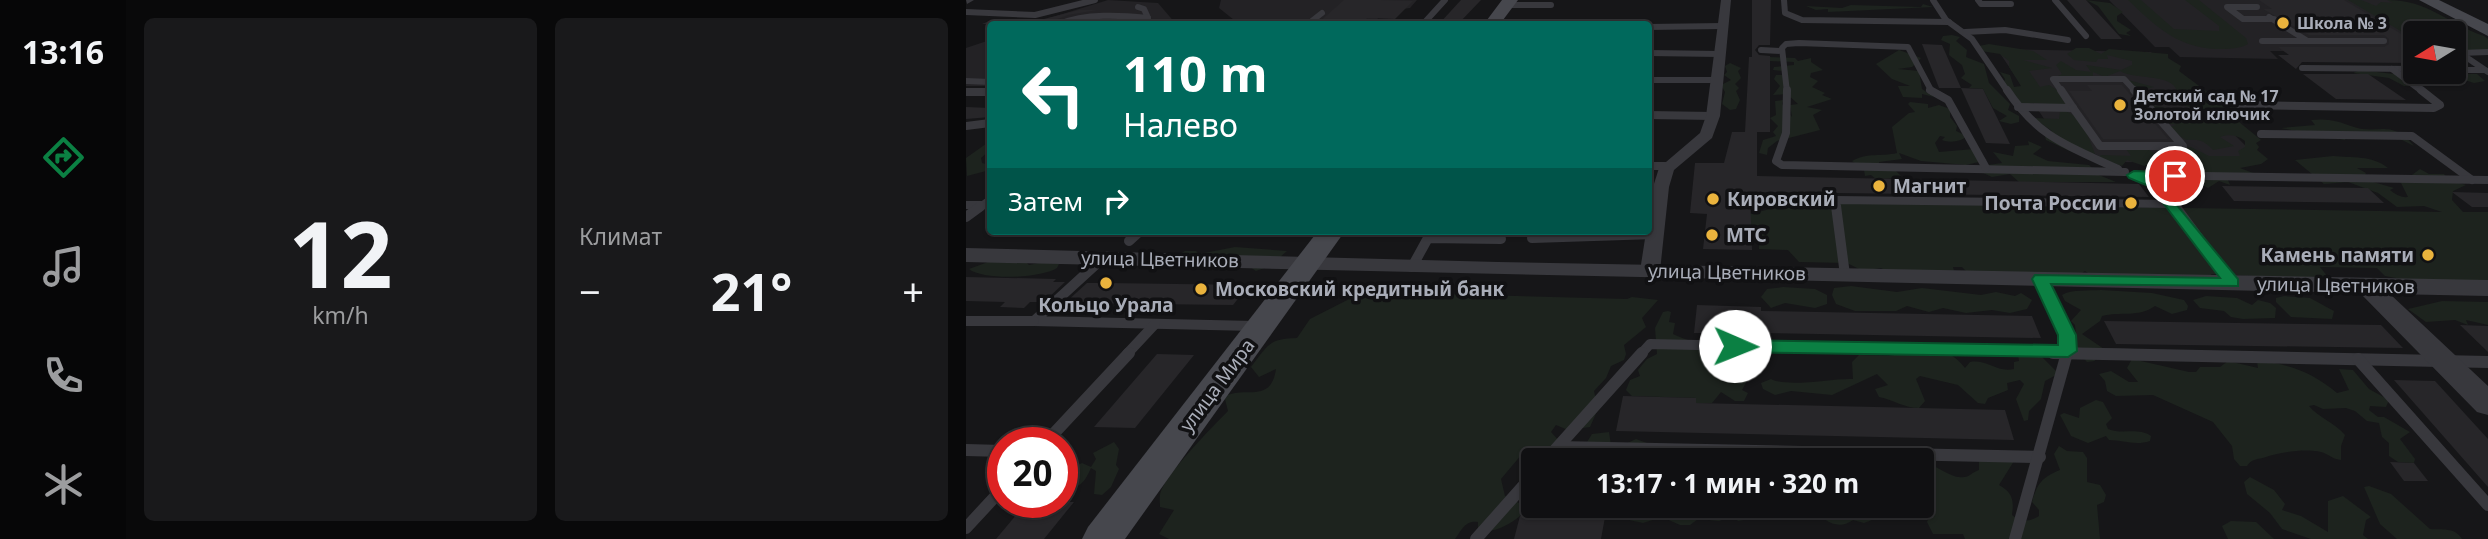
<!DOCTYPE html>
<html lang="ru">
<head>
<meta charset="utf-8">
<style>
  :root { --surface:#101012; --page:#19191b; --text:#f1f3f6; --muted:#9c9d9f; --line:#303032; --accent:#0b8043 }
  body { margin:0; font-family:"Noto Sans",sans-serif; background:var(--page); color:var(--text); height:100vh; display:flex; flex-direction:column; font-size:26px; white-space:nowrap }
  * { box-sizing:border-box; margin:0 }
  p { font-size:23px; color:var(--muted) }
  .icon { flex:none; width:38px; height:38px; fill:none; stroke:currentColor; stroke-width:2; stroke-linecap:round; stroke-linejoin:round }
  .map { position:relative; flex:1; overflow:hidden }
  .panel { display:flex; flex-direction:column; gap:18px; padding:18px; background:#09090a; width:840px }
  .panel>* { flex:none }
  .top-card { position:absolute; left:21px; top:21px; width:665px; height:214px; border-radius:7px; box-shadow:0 2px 5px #0004,0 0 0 2px var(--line); background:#00695c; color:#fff; overflow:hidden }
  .needle { width:46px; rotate:259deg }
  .buttons { position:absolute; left:1437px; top:21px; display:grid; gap:14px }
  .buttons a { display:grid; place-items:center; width:63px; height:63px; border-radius:7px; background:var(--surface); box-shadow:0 2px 5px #0004,0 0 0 2px var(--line); font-size:35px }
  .speed { position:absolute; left:21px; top:427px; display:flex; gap:14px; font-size:35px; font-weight:700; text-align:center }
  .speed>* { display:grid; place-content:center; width:91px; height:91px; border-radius:50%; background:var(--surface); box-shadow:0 2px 5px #0004,0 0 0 2px var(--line); line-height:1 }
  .speed .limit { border:10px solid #d22; background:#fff; color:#111 }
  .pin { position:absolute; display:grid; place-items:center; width:60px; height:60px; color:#fff; margin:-30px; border:4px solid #fff; border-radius:50%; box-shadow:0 2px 7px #0007 }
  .me { position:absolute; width:77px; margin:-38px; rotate:91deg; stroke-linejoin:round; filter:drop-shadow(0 0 5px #0008) }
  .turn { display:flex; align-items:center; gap:24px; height:147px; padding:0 21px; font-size:32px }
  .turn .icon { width:91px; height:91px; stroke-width:2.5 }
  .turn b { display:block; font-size:49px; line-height:60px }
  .then { display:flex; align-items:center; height:66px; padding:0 21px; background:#0003; gap:14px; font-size:26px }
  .big { font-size:52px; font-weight:700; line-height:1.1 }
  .panel .tile { flex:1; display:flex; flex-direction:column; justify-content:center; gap:10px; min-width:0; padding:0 24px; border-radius:10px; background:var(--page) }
  .panel .dial { align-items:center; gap:0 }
  .dial b { font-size:91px; line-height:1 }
  .heat { display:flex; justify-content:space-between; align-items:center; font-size:38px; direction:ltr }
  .panel .tiles { flex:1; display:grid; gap:18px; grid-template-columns:repeat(2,1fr) }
  .trip { position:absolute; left:555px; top:448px; width:413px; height:70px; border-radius:7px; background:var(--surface); box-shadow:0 2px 5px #0004,0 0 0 2px var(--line); font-weight:700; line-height:70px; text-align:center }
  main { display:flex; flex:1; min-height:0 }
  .tabs { display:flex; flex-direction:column; width:126px; justify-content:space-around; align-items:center; background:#060607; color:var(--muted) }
  .tabs .icon { width:49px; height:49px }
  .tabs .current { color:var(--accent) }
  .tabs b { font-size:32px; color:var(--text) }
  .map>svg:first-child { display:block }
</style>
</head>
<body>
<main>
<nav class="tabs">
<b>13:16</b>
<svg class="icon current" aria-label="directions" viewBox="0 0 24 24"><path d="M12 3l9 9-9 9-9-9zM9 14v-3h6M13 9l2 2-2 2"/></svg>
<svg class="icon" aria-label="music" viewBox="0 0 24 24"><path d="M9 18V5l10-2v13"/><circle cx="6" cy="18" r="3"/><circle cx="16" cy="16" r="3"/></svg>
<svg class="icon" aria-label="phone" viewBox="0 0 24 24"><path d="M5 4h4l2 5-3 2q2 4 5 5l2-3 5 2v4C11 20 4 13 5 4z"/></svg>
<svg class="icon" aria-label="climate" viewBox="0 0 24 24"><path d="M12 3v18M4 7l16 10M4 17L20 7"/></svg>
</nav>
<section class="panel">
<div class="tiles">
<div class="tile dial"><b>12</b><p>km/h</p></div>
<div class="tile"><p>Климат</p>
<div class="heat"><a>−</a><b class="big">21°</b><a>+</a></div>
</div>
</div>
</section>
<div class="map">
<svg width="1522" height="539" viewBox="0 0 1522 539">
  <rect width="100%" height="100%" fill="#161618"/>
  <!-- built -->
  <g fill="#232225">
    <polygon points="142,0 192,3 210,24 64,24"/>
    <polygon points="255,0 451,0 444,8 421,11 405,24 273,24 253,8"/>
    <polygon points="1143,0 1424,0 1485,33 1449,33 1449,52 1304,51 1312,59 1214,57 1203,47 1189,47"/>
    <polygon points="24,40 24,86 0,86 0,48"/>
    <polygon points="1031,49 1185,52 1297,163 1144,162 1087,132"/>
  </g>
  <!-- green -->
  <g fill="#1d231e">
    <polygon points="1120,0 1144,3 1157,12 1151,16 1151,21 1165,30 1160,33 1165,36 1153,34 1132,6"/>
    <path d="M 1162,0 L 1175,0 L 1208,29 L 1253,31 L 1253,26 L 1219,0 L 1233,0 L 1280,38 L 1282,44 C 1273,49 1262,49 1250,49 C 1211,47 1189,26 1162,0 Z"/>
    <path d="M 1382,0 L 1395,0 L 1410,6 L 1415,2 L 1427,3 L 1421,0 C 1463,0 1480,23 1518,36 L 1522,39 L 1522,49 L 1495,54 L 1488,53 L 1488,33 L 1449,33 L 1449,47 L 1442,43 L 1443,36 Z"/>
    <polygon points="957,4 967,7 862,12 862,9 850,10 840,6 876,8 885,5 955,7"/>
    <polygon points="986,35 994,37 990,41 1001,50 1000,57 1018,64 1023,83 1044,104 1042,110 1053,116 1053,122 1045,124 1033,121 1041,116 1027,108 1017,89 1003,88 1006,85 995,78 999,74 996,65 983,55 984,44 975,40 977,36"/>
    <polygon points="1023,44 1067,51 1081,60 1057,60 1086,68 1063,71 1074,87 1083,85 1091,90 1100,105 1064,103 1059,109 1037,85 1039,79 1034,72 1044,75 1048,87 1055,86 1043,67 1043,61 1034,54 1015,51 1013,46"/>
    <path d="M 1110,48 L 1123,48 L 1135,54 L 1143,49 L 1202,54 L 1202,58 L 1215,66 L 1213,71 L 1248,97 L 1264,104 L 1269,111 L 1267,117 L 1295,140 L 1290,143 L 1293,147 L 1291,150 L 1302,159 L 1295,164 L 1274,168 L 1287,173 L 1262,180 L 1264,185 L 1253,181 L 1242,188 L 1236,185 L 1237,178 L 1229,170 L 1202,169 L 1190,162 L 1178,166 L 1161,160 L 1156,166 L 1132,158 L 1135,155 L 1165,156 L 1160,149 L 1181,149 L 1195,157 L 1198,156 L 1195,151 L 1225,147 L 1243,156 L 1274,156 L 1272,151 L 1279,147 L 1279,141 C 1272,135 1262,134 1254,137 L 1268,146 L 1247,150 C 1238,140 1232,139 1220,140 L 1200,127 L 1211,125 L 1201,123 L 1185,105 L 1201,108 L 1199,111 L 1203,114 L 1227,114 L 1227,108 L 1210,103 L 1181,101 L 1162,80 L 1188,87 L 1180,89 L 1191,94 L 1212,94 C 1208,72 1172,81 1154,71 L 1139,77 L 1127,72 L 1127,76 L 1124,77 L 1092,76 L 1096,74 L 1090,65 L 1095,61 L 1110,70 L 1125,72 L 1120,65 L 1155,70 L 1166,65 L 1166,61 L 1141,55 L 1142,59 L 1132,59 L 1130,62 L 1108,60 L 1101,54 Z"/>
    <polygon points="933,50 955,58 946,67 932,69 953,71 956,89 968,97 956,94 956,98 937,97 932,86 944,86 926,79 910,64"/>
    <polygon points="804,57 829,58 832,61 845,58 845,62 857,70 845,73 844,77 852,81 846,87 859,93 856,95 866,99 841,107 856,110 847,115 854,130 811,141 802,148 801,155 793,153 797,140 810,136 807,132 812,126 804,118 810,115 809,101 817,100 816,104 826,117 824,105 832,104 821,94 807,95 814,86 808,79 810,75 818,75 818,71 807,70 808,67 828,65 828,62 804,61"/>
    <polygon points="764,63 775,68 772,71 775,78 769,84 773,88 770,91 774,100 770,109 764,110 756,104 759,92 755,85 765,80 758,75 761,72 759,66"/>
    <polygon points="1394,70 1428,74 1511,74 1519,81 1508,83 1483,75 1480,78 1447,76 1444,78 1456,85 1438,86 1423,78 1387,73"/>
    <path d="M 944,102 L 962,104 L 962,108 L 973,105 L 984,109 L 984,117 L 991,126 L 990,131 L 1001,136 C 995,142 983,143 976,140 L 979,137 L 974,136 L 969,143 L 973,152 L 1008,149 L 1021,160 L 1000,165 L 955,161 L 933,153 L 936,159 L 913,162 L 913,166 L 930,171 L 935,176 L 933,178 L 910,179 L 905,175 L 899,176 L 898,170 L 886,161 C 902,152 915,157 931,153 L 926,127 L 943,113 L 949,112 L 942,104 Z"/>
    <polygon points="1098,110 1116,120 1129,154 1108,153 1080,140 1078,132 1086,131 1067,118 1093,119 1094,112"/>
    <path d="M 1345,120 C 1362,118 1372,121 1388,127 C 1412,135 1425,118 1448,146 L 1432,138 L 1380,137 L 1379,140 L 1315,128 L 1349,125 Z"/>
    <polygon points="24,141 24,150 15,158 16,163 24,165 24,170 1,176 0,158"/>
    <polygon points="1062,141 1076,147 1067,154 1082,161 1123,165 1133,175 1150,182 1053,182 1044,174 1026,177 1015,172 1015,166 1036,163 1027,152 1047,156 1049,146 1063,145"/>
    <path d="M 1367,156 C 1386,158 1406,155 1422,168 L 1391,168 L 1400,173 L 1397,179 L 1428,188 L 1424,190 C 1429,194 1435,198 1442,197 L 1435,183 L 1454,169 L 1463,174 L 1478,174 L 1483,180 L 1500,185 L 1487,191 L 1486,200 L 1497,212 L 1522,212 L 1522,282 L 1435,279 L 1419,276 L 1411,268 L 1354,267 L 1362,277 C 1322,279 1285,275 1245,274 L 1246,277 L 1126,276 L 1119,271 L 1111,277 L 1000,271 L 996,267 L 987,267 L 988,271 L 921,271 L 915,268 L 897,271 L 881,263 L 833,262 L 822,250 L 793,249 L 792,231 L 780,221 L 784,214 L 832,202 L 1476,212 L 1458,206 L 1431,207 L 1412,193 L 1382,182 L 1358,184 L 1329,160 Z"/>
    <polygon points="269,247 321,251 304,266 290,271 284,267 222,264 205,270 204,259 219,251 230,251 233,254"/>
    <path d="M 25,261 L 60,262 L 63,265 L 78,262 L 93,264 L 91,268 C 76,278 18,281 3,269 Z"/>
    <polygon points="885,286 931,292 956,288 1015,295 1030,292 1049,296 1055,293 1066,300 1061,309 1044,313 1026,310 1000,313 977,308 963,312 941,306 930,311 889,311 870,304 866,295 868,288"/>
    <polygon points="817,287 849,289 861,295 861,304 849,308 819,303 805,308 795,297 801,289"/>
    <path d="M 1135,290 L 1186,293 L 1218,300 L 1222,306 L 1221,310 L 1206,314 L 1189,306 C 1172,318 1154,311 1136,316 L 1134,321 L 1116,334 L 1138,349 L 1143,359 L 1128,357 L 1129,361 L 1121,362 L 1112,352 L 1109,325 L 1105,321 L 1115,310 L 1099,301 L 1096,295 C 1106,289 1123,291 1135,290 Z"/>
    <path d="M 397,292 L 661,299 L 666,297 L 692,300 L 676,318 L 680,327 L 658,345 L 660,354 L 658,360 L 645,366 L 640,378 L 628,391 L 632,409 L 624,427 L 602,430 L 590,425 L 585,432 L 595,443 L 621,442 L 626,434 L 643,432 L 645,445 L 651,448 L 670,439 L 697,449 L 706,459 L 717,457 L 719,449 L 745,455 L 739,460 L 568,460 L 569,450 L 562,447 L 535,479 L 539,496 L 555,504 L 554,516 C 543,525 527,534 512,530 L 512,522 C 498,520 495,532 489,539 L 203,539 L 193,534 L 208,510 L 194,507 C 194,503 193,495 195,491 C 202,472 247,426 262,411 L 259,399 L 262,395 C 281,387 305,403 310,369 L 293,377 L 285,367 C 302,345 302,339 331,338 L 344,319 Z"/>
    <polygon points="1240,296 1271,298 1286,305 1292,300 1304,303 1310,308 1309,318 1277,319 1265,317 1258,311 1234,308 1227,300"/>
    <polygon points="1318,296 1344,298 1368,311 1366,319 1325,317 1310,302 1310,298"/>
    <polygon points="1476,301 1522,302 1522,325 1500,320 1502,325 1489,320 1460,322 1442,309"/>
    <path d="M 702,311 L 705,312 L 703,322 L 709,323 L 707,334 C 724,342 738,343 748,361 L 742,372 L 750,372 L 760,367 L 767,370 L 768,377 L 781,373 L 784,375 L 776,390 L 782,393 L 778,401 L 769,401 L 755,392 L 746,403 L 730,403 L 730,398 L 666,396 L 660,390 L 664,380 L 674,376 L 672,370 L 681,359 L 691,354 L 689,328 L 697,312 Z"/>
    <path d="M 948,352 C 969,363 976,339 999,368 L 1004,362 C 1021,359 1031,373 1048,369 L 1048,362 L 1053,361 L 1052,354 L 1075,356 L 1090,371 L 1090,375 L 1079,381 L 1075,399 L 1063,411 L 1062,420 L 1058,421 L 1050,399 L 1058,384 L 1054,380 L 1041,383 L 1042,390 L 1022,398 L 1019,404 L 1012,403 L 992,385 L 954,376 L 950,379 L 959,401 L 953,408 C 938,408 928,400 913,397 L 909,389 L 922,385 L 911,374 L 866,395 L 825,391 L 809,395 L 797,389 L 795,383 L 805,379 C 823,388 866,378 887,379 L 886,362 L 893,355 L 922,356 Z"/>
    <path d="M 1166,359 L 1223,372 L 1230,372 L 1234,367 L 1254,367 L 1262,361 L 1292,368 L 1291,361 C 1322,363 1348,373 1371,393 L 1383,390 L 1373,369 L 1387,370 L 1403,389 L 1423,400 L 1420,407 L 1404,406 L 1403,410 L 1412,417 L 1418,417 L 1444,432 L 1434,439 L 1449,459 L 1448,463 L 1432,462 L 1423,456 L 1423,443 L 1416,437 L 1413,423 L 1401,421 L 1389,411 L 1380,408 L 1357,409 L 1348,405 L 1343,406 C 1353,418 1368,422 1379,435 L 1375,446 L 1375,460 C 1368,459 1366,457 1360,454 C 1347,447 1314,452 1300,457 C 1291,460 1286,458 1281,466 L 1274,466 L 1268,459 L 1266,446 L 1247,422 L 1187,395 L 1150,396 L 1141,391 L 1139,381 L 1133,374 L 1145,371 L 1163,382 L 1172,382 L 1161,368 Z"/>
    <path d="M 1130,400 L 1137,402 L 1146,418 L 1140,424 L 1142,429 C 1156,435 1172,427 1185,436 L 1184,441 C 1169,446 1157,440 1143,440 L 1140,436 L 1122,443 L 1105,436 L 1094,415 L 1098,413 L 1113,418 L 1114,408 Z"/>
    <path d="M 148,442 L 153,449 L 150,465 L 153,469 L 145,487 L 136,495 L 128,494 L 130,471 L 125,468 C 119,481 114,491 96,487 L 96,472 L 116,463 L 125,467 L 130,459 L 127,453 Z"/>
    <path d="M 1093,446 L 1101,451 L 1117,452 L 1121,458 L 1121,482 L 1134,485 L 1140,495 L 1138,502 L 1131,505 L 1134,539 L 999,539 L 997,534 L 967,534 L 961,522 L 966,511 L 936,506 L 956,506 L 956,463 C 970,463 985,480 998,477 C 1004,477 1006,472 1013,470 L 1013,459 L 1048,461 L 1033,485 C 1047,493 1048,500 1046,515 C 1057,523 1062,522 1073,516 L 1073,510 L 1066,502 C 1071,484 1076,477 1094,470 L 1088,454 Z"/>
    <polygon points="1284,477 1308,490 1319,504 1316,510 1335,516 1362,532 1362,501 1377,496 1405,517 1400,520 1397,535 1402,539 1345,539 1316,529 1304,513 1281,494 1278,482"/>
    <path d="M 1403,486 L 1425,494 L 1464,529 C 1476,530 1489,527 1496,539 L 1431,539 L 1414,524 L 1398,487 Z"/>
    <path d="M 569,506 L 642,506 L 639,510 C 618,510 599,517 578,516 Z"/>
    <polygon points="646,506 804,506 795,511 796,517 772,521 768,516 753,521 732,519 724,525 714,525 696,517 677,523 663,520 658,510"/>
    <path d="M 850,506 L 897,506 L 906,520 L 898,523 L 887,520 C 873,531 854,521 850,506 Z"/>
    <polygon points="1265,521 1290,522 1308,539 1262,539 1256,526"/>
  </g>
  <!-- building -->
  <g fill="#272629">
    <polygon points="378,0 415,0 447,1 429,19 401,18 395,24 351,24"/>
    <polygon points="495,0 515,0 492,24 473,24"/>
    <polygon points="786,0 805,0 804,45 793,45 789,50 793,55 804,56 804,132 779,132 783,57 786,57"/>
    <polygon points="1101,0 1120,0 1156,39 1135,39"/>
    <polygon points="1293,0 1378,0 1449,42 1449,63 1336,62 1330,69 1312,55 1323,55 1312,47 1418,47 1423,44 1423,39 1418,35 1343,35 1297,9 1306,9"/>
    <polygon points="113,10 132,10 102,15 89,20 87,24 16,24 28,19 70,21"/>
    <polygon points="956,44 976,45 995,88 973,88"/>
    <polygon points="1337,74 1402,74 1440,100 1370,99"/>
    <polygon points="1121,85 1156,85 1202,139 1137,139 1103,91 1126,91"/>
    <polygon points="995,88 1017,89 1044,144 1020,143"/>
    <polygon points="0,107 24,108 24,117 0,119"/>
    <polygon points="766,132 791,132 791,176 1173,184 1183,197 784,192 786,250 737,249 741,214 724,213 729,163 758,163"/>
    <polygon points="1256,186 1402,188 1418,203 1268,201"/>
    <polygon points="1486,192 1522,193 1522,207 1506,207"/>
    <polygon points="0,277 90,279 87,282 99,282 78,302 64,302 58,308 34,307 39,302 0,301"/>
    <polygon points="121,283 140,283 283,285 267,305 99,303"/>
    <polygon points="731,305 795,307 795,311 1066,316 1075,338 795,333 795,339 748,338 749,333 728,333"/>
    <polygon points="1138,321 1415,325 1437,348 1150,344"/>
    <polygon points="1494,325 1522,326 1522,352"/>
    <polygon points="191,354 228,355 169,428 128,427"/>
    <polygon points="1428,380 1469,381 1522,439 1522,487"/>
    <polygon points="657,396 730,398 730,403 1039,410 1048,440 650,431"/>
    <polygon points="1424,462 1448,463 1462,481 1438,481"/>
    <polygon points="61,502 108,502 78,539 30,539"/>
    <polygon points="554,516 578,516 639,517 635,539 548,539"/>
  </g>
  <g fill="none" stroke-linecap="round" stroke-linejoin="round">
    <!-- service-far3 -->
    <g stroke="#38383d" stroke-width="6">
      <polyline points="818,0 819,13 836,20 983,22"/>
      <polyline points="967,0 980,20 1006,39 1042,92"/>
      <polyline points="1012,0 1015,4 1045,4"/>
      <polyline points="1089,0 1120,36"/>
      <polyline points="541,5 585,5"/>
      <polyline points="172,7 178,9 182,18"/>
      <polyline points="1291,7 1261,7 1277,19 1308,19"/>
      <polyline points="0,12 69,15 129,0"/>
      <polyline points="1303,17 1340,40"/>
      <polyline points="458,23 479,0"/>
      <path d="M 93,24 C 120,13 154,15 182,18 L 179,24"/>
      <polyline points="342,24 356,13"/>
      <polyline points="682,27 757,26"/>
      <polyline points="999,32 1039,30 1102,40"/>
      <polyline points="1296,41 1418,41"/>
      <polyline points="795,50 816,51"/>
      <polyline points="1522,52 1494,53 1522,72"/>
      <polyline points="682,53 754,54"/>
      <polyline points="1336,68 1449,69"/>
      <polyline points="1426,69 1457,92"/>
      <polyline points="1488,70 1518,70"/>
      <polyline points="682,80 751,80"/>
      <polyline points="0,81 24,82"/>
      <polyline points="0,92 24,92"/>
      <polyline points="821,92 816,48 820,44 833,43 942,47 966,92"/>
      <polyline points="1096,92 1087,79 1158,79 1170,92"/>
    </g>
    <!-- service-far2 -->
    <g stroke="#38383d" stroke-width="8">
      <polyline points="821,90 820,133 810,161 816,165 1159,172"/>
      <polyline points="964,90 982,100 1020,168"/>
      <path d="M 1041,90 C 1073,138 1102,146 1152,169"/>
      <polyline points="1095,90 1107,108"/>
      <polyline points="0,92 24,92"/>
      <polyline points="1270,105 1468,108 1474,105 1455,90"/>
      <polyline points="1052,107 1107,108"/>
      <polyline points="1107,108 1134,146 1217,146 1168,90"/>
      <polyline points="682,115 747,116"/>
      <polyline points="0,126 24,123"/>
      <polyline points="1295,134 1446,136 1506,180"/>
      <polyline points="682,166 704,166"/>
      <polyline points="1168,175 1522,180"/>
      <polyline points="1176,178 1190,184 1207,204"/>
      <polyline points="0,205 17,205"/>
      <polyline points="13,208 24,200"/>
      <polyline points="870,208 869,200 1207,204 1210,208"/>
    </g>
    <!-- service-far1 -->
    <g stroke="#38383d" stroke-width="10">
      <polyline points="870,206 879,275"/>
      <polyline points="1209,206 1266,283"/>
      <polyline points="0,217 15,206"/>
      <polyline points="566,238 689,234"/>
      <polyline points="163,241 174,231"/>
      <polyline points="137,258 68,321 288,326"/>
      <polyline points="446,267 462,238 535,239"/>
      <polyline points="1075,279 1101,335 1100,354"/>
      <polyline points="0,321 68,321"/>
      <polyline points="161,354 189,324"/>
      <polyline points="675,354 684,344 1169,354"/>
    </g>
    <!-- service -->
    <g stroke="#38383d" stroke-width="12">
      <polyline points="1087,353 1522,362"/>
      <polyline points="1392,359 1522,505"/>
      <polyline points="79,443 163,353"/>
      <polyline points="592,447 1074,457"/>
      <polyline points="0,450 37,451"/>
      <polyline points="580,460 676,353"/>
      <polyline points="0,528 37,488"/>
      <polyline points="510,539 567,475"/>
      <polyline points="1049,539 1101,353"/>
    </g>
    <!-- minor -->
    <polygon fill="#38383d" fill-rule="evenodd" points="755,0 765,0 754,116 746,138 708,170 703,187 694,271 684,277 677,275 674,271 687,187 693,168 734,133 740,116"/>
    <!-- tertiary -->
    <g fill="#38383d" fill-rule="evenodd">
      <polygon points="0,0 8,0 1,4"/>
      <polygon points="0,248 532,262 1522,280 1522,296 1424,294 1522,386 1522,415 1511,412 1394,293 0,262"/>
    </g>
    <!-- secondary -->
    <g fill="#46474d" fill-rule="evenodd">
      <polygon points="536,0 552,0 534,24 518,24"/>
      <polygon points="1453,0 1473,0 1522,24 1522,36"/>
      <polygon points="352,231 379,231 159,539 116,539 122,527"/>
    </g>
  </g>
  <!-- route -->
  <polygon fill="#0b8043" stroke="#07532c" stroke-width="2" points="1168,171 1213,173 1213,179 1190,180 1272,279 1272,286 1085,284 1110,335 1111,351 1102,357 769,352 760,346 769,340 1092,345 1092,335 1066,279 1069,275 1254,278 1185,187 1163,178 1161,175"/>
  <!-- markers -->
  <g fill="#eab33d" stroke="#111113" stroke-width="2.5">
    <circle cx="1317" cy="23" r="7"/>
    <circle cx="1154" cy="105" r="7"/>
    <circle cx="913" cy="186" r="7"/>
    <circle cx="747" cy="199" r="7"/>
    <circle cx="1165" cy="203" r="7"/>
    <circle cx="746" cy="235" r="7"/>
    <circle cx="1462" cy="255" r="7"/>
    <circle cx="140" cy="283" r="7"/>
    <circle cx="235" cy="289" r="7"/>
  </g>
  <g text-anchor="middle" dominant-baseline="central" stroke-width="7" stroke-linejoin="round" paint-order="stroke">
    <!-- far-poi labels -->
    <g font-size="16" font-weight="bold" fill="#a9adb8" stroke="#111113" text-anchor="start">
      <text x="1331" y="23">Школа № 3</text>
      <text x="1168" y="96">Детский сад № 17<tspan x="1168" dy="18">Золотой ключик</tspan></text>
    </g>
    <!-- poi labels -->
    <g font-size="19" font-weight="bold" fill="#a9adb8" stroke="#111113" text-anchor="start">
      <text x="927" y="186">Магнит</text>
      <text x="761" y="199">Кировский</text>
      <text x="1151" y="203" text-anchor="end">Почта России</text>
      <text x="760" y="235">МТС</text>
      <text x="1448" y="255" text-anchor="end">Камень памяти</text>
      <text x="249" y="289">Московский кредитный банк</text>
      <text x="140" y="305" text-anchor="middle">Кольцо Урала</text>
    </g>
    <!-- street labels -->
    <g font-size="19" fill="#a9adb8" stroke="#111113">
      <text transform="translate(194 259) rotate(1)">улица Цветников</text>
      <text transform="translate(761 272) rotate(1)">улица Цветников</text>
      <text transform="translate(1370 285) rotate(1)">улица Цветников</text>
      <text transform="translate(251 385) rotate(-53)">улица Мира</text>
    </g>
  </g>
</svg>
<div class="buttons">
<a><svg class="needle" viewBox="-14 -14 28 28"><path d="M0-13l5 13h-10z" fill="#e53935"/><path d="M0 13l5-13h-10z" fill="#9c9d9f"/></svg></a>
</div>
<div class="speed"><div class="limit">20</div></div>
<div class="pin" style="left:1209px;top:176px;background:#d93025"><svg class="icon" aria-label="arrive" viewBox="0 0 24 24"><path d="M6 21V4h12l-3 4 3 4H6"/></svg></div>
<svg class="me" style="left:769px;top:346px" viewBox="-20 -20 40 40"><circle r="19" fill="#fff"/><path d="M0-13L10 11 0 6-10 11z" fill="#0b8043"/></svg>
<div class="trip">13:17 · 1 мин · 320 m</div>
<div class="top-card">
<div class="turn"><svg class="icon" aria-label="left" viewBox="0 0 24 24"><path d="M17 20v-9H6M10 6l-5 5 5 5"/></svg><div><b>110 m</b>Налево</div></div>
<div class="then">Затем<svg class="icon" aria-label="right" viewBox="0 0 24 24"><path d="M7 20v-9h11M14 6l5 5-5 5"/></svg></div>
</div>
</div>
</main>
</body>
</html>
